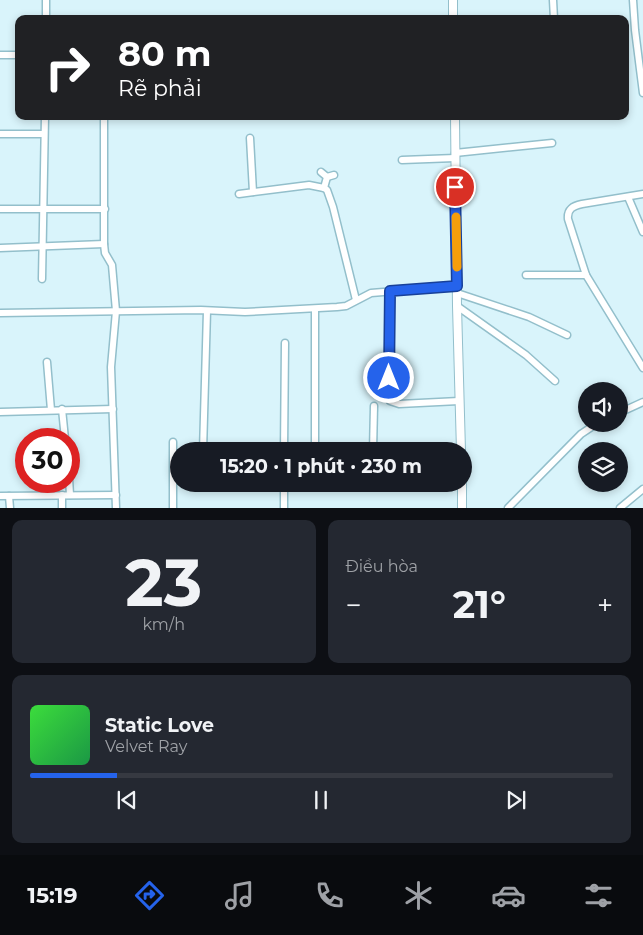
<!DOCTYPE html>
<html lang="vi">
<head>
<meta charset="utf-8">
<style>
  :root { --surface:#171b24; --page:#242831; --text:#f1f3f6; --muted:#9ea1a6; --line:#363941; --accent:#2563eb }
  body { margin:0; font-family:Montserrat,sans-serif; background:var(--page); color:var(--text); height:100vh; display:flex; flex-direction:column; font-size:19px; white-space:nowrap }
  * { box-sizing:border-box; margin:0 }
  p { font-size:16px; color:var(--muted) }
  .icon { flex:none; width:28px; height:28px; fill:none; stroke:currentColor; stroke-width:2; stroke-linecap:round; stroke-linejoin:round }
  .map { position:relative; height:508px; overflow:hidden }
  .side { display:flex; flex-direction:column; gap:12px; padding:12px; background:#0d0f14; flex:1 }
  .side>* { flex:none }
  .banner { position:absolute; left:15px; top:15px; width:614px; height:105px; border-radius:10px; box-shadow:0 2px 8px #0003; background:#202124; color:#fff; overflow:hidden }
  .controls { position:absolute; left:578px; top:382px; display:grid; gap:10px }
  .controls a { display:grid; place-items:center; width:50px; height:50px; border-radius:50%; background:var(--surface); box-shadow:0 2px 8px #0003; font-size:25px }
  .speed { position:absolute; left:15px; top:428px; display:flex; gap:10px; font-size:25px; font-weight:700; text-align:center }
  .speed>* { display:grid; place-content:center; width:65px; height:65px; border-radius:50%; background:var(--surface); box-shadow:0 2px 8px #0003; line-height:1 }
  .speed .limit { border:8px solid #d22; background:#fff; color:#111 }
  .pin { position:absolute; display:grid; place-items:center; width:42px; height:42px; color:#fff; margin:-21px; border:2px solid #fff; border-radius:50%; box-shadow:0 1px 5px #0007 }
  .me { position:absolute; width:55px; margin:-28px; rotate:0deg; stroke-linejoin:round; filter:drop-shadow(0 0 4px #0008) }
  .turn { display:flex; align-items:center; gap:18px; height:105px; padding:0 20px; font-size:22px }
  .turn .icon { width:65px; height:65px; stroke-width:2.5 }
  .turn b { display:block; font-size:35px; line-height:42px }
  .big { font-size:38px; font-weight:700; line-height:1.1 }
  .side .tile { flex:1; display:flex; flex-direction:column; justify-content:center; gap:8px; min-width:0; padding:0 18px; border-radius:10px; background:var(--page) }
  .side .dial { align-items:center; gap:0 }
  .dial b { font-size:65px; line-height:1 }
  .song { display:flex; align-items:center; gap:15px }
  .cover { width:60px; height:60px; border-radius:8px; background:linear-gradient(135deg,hsl(120 70% 55%),hsl(140 70% 35%)) }
  .played { height:5px; border-radius:2px; background:linear-gradient(90deg,var(--accent) 15%,var(--line) 15%) }
  .keys { display:flex; justify-content:space-around; direction:ltr }
  .heat { display:flex; justify-content:space-between; align-items:center; font-size:28px; direction:ltr }
  .side .tiles { flex:1; display:grid; gap:12px; grid-template-columns:1fr 1fr }
  .tile:last-child { grid-column:span 2 }
  .trip { position:absolute; left:170px; top:442px; width:302px; height:50px; border-radius:25px; background:var(--surface); box-shadow:0 2px 8px #0003; font-weight:700; line-height:50px; text-align:center }
  .tab-bar { display:flex; height:80px; justify-content:space-around; align-items:center; background:#090b0e; color:var(--muted) }
  .tab-bar .icon { width:35px; height:35px }
  .tab-bar .on { color:var(--accent) }
  .tab-bar b { font-size:22px; color:var(--text) }
  .map>svg:first-child { display:block }
</style>
</head>
<body>
<div class="map">
<svg width="643" height="508" viewBox="0 0 643 508">
  <rect width="100%" height="100%" fill="#d9f4fb"/>
  <g fill="none" stroke-linecap="round" stroke-linejoin="round">
    <!-- minor casing -->
    <g stroke="#93bfcb" stroke-width="9">
      <g id="minor">
        <polyline points="553,0 554,19"/>
        <polyline points="633,0 635,30 643,93"/>
        <polyline points="46,19 46,0"/>
        <polyline points="0,55 19,55"/>
        <polyline points="104,116 104,244 105,253 112,265 116,311 111,367 116,508"/>
        <polyline points="0,134 44,134"/>
        <polyline points="250,138 253,192"/>
        <polyline points="455,153 552,143"/>
        <polyline points="402,160 455,158"/>
        <polyline points="321,172 327,177 324,188"/>
        <polyline points="327,177 334,175"/>
        <polyline points="239,194 309,185 324,188 327,190 333,207 356,300"/>
        <path d="M 643,194 L 582,204 C 573,206 567,209 568,219 L 586,275 L 643,368"/>
        <polyline points="628,197 643,232"/>
        <polyline points="0,209 105,209"/>
        <polyline points="0,248 104,244"/>
        <polyline points="526,275 586,275"/>
        <polyline points="42,279 45,116"/>
        <polyline points="390,291 390,401 399,404 459,401"/>
        <polyline points="457,293 529,317 567,335"/>
        <polyline points="457,306 526,355 555,381"/>
        <polyline points="0,313 201,310 245,312 337,307 346,306 371,293 457,286"/>
        <polyline points="47,362 51,410"/>
        <polyline points="62,409 65,439"/>
        <polyline points="0,412 113,409"/>
        <polyline points="619,413 643,402"/>
        <polyline points="173,442 173,508"/>
        <polyline points="203,451 207,311"/>
        <polyline points="284,451 285,343"/>
        <polyline points="315,451 315,309"/>
        <polyline points="373,451 374,406"/>
        <polyline points="69,478 70,495"/>
        <polyline points="62,495 62,508"/>
        <polyline points="0,496 116,495"/>
        <polyline points="9,496 10,508"/>
        <polyline points="284,508 284,484"/>
        <polyline points="508,508 581,434 596,424"/>
        <polyline points="620,508 643,489"/>
      </g>
    </g>
    <!-- tertiary casing -->
    <g stroke="#93bfcb" stroke-width="10">
      <g id="tertiary">
        <polyline points="453,0 453,19"/>
        <polyline points="455,116 457,306 461,451"/>
        <polyline points="462,484 462,508"/>
      </g>
    </g>
    <!-- minor -->
    <use href="#minor" stroke="#fff" stroke-width="6"/>
    <!-- tertiary -->
    <use href="#tertiary" stroke="#fff" stroke-width="8"/>
  </g>
  <g fill="none" stroke-linecap="round" stroke-linejoin="round">
    <!-- route casing -->
    <g stroke="#184099" stroke-width="12">
      <polyline id="route" points="389,378 390,291 457,286 455,187"/>
    </g>
    <!-- route -->
    <use href="#route" stroke="#2563eb" stroke-width="9"/>
    <!-- slow -->
    <polyline stroke="#f59e0b" stroke-width="9" points="456,217 457,267"/>
  </g>
</svg>
<div class="controls">
<a><svg class="icon" aria-label="sound" viewBox="0 0 24 24"><path d="M4 9h4l5-4v14l-5-4H4zM17 9q2 3 0 6"/></svg></a>
<a><svg class="icon" aria-label="layers" viewBox="0 0 24 24"><path d="M12 4l9 5-9 5-9-5zM3 14l9 5 9-5"/></svg></a>
</div>
<div class="speed"><div class="limit">30</div></div>
<div class="pin" style="left:455px;top:187px;background:#d93025"><svg class="icon" aria-label="arrive" viewBox="0 0 24 24"><path d="M6 21V4h12l-3 4 3 4H6"/></svg></div>
<svg class="me" style="left:389px;top:378px" viewBox="-20 -20 40 40"><circle r="17" fill="#2563eb" stroke="#fff" stroke-width="3"/><path d="M0-11L8 9 0 5-8 9z" fill="#fff"/></svg>
<div class="trip">15:20 · 1 phút · 230 m</div>
<div class="banner">
<div class="turn"><svg class="icon" aria-label="right" viewBox="0 0 24 24"><path d="M7 20v-9h11M14 6l5 5-5 5"/></svg><div><b>80 m</b>Rẽ phải</div></div>
</div>
</div>
<section class="side">
<div class="tiles">
<div class="tile dial"><b>23</b><p>km/h</p></div>
<div class="tile"><p>Điều hòa</p>
<div class="heat"><a>−</a><b class="big">21°</b><a>+</a></div>
</div>
<div class="tile">
<div class="song"><i class="cover"></i><div><b>Static Love</b><p>Velvet Ray</p></div></div>
<div class="played"></div>
<div class="keys"><svg class="icon" aria-label="previous" viewBox="0 0 24 24"><path d="M18 5L8 12l10 7zM5 5v14"/></svg><svg class="icon" aria-label="pause" viewBox="0 0 24 24"><path d="M8 5v14M16 5v14"/></svg><svg class="icon" aria-label="next" viewBox="0 0 24 24"><path d="M6 5l10 7-10 7zM19 5v14"/></svg></div>
</div>
</div>
</section>
<nav class="tab-bar">
<b>15:19</b>
<svg class="icon on" aria-label="directions" viewBox="0 0 24 24"><path d="M12 3l9 9-9 9-9-9zM9 14v-3h6M13 9l2 2-2 2"/></svg>
<svg class="icon" aria-label="music" viewBox="0 0 24 24"><path d="M9 18V5l10-2v13"/><circle cx="6" cy="18" r="3"/><circle cx="16" cy="16" r="3"/></svg>
<svg class="icon" aria-label="phone" viewBox="0 0 24 24"><path d="M5 4h4l2 5-3 2q2 4 5 5l2-3 5 2v4C11 20 4 13 5 4z"/></svg>
<svg class="icon" aria-label="climate" viewBox="0 0 24 24"><path d="M12 3v18M4 7l16 10M4 17L20 7"/></svg>
<svg class="icon" aria-label="car" viewBox="0 0 24 24"><path d="M5 17H2v-5l4-1 3-4h7l3 4 3 1v5h-3M9 17h6M6 11h13"/><circle cx="7" cy="17" r="2"/><circle cx="17" cy="17" r="2"/></svg>
<svg class="icon" aria-label="filters" viewBox="0 0 24 24"><path d="M4 7h16M4 17h16"/><circle cx="9" cy="7" r="2"/><circle cx="15" cy="17" r="2"/></svg>
</nav>
</body>
</html>
